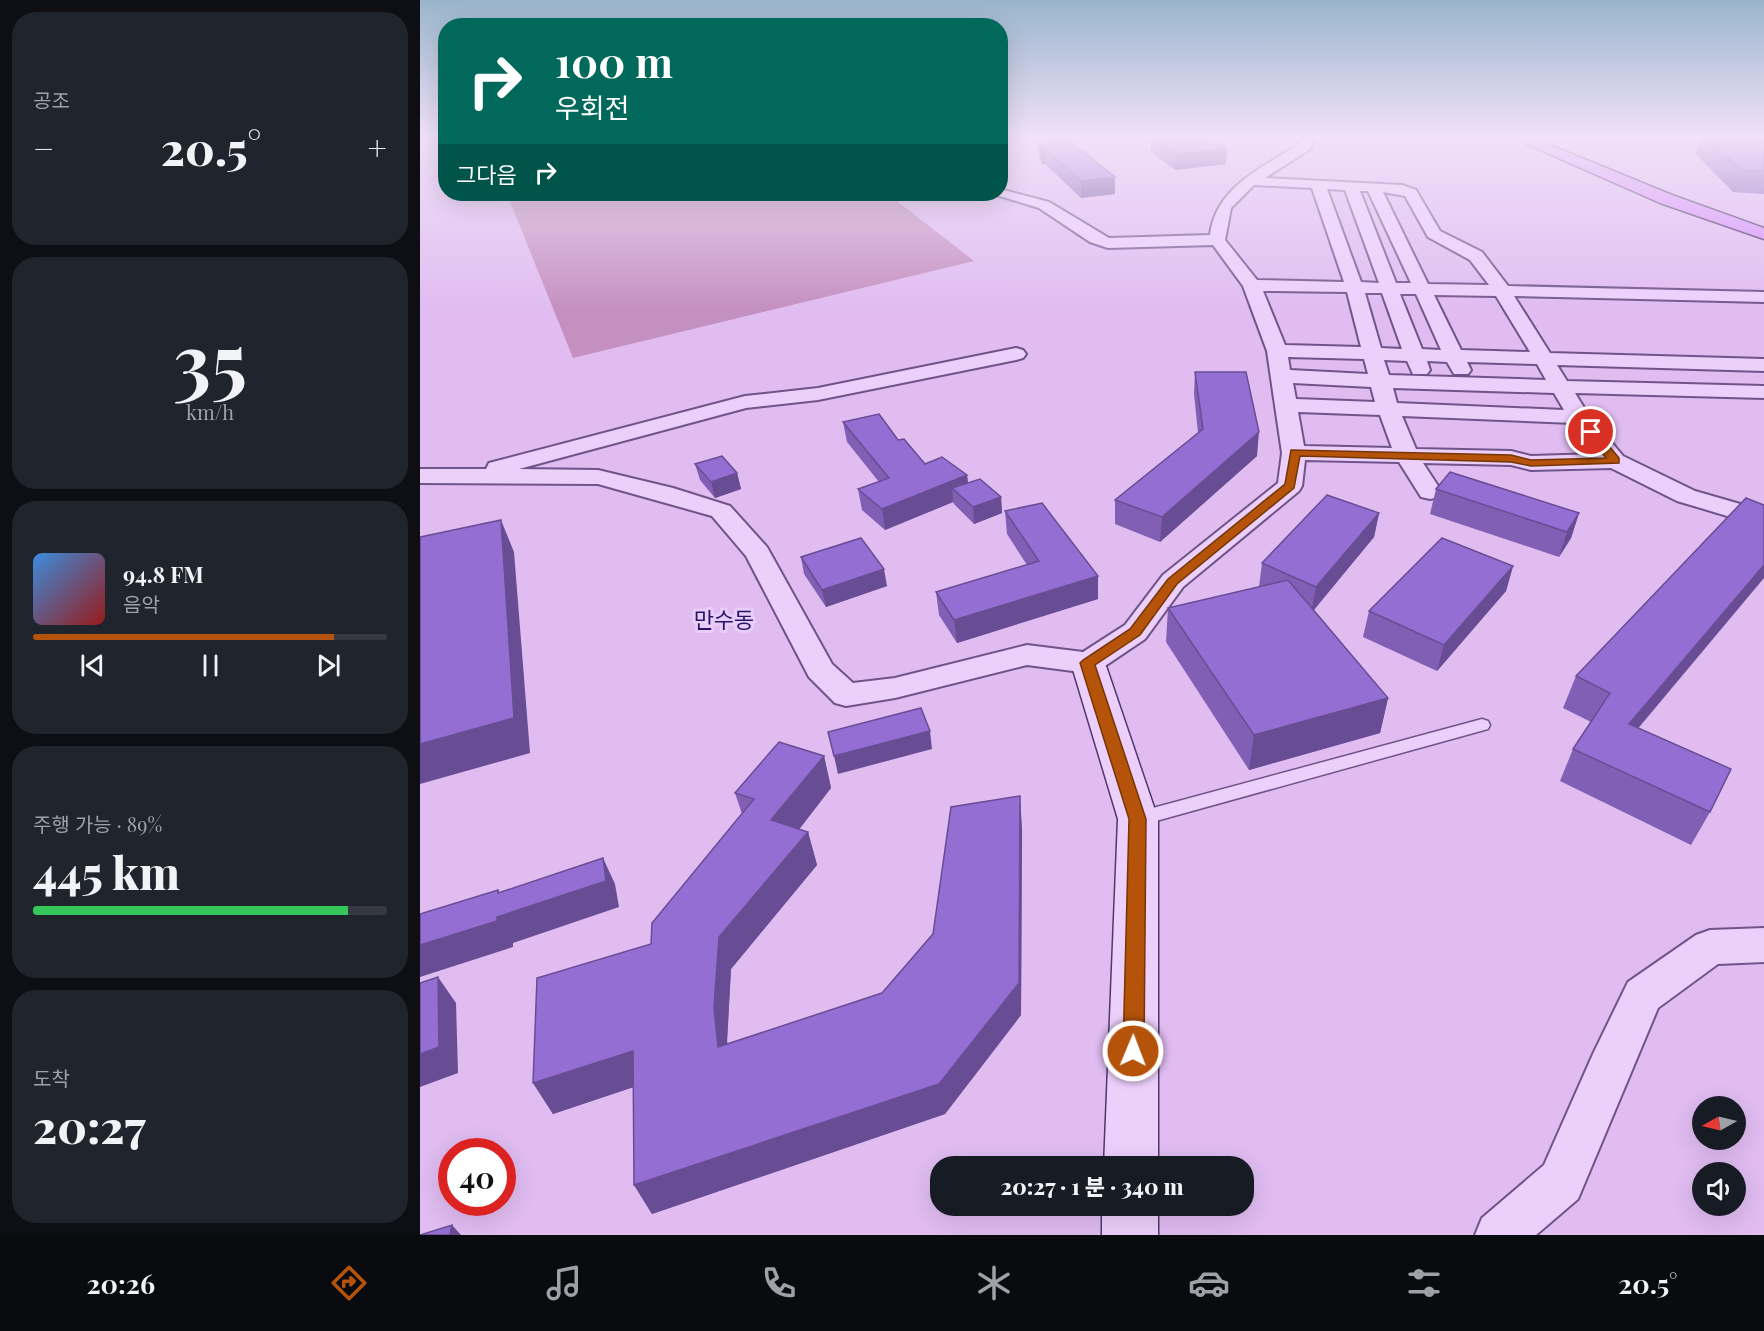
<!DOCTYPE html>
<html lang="ko">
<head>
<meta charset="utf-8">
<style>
  :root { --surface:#171b24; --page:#20242c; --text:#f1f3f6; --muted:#9ea1a6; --line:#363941; --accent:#b45309 }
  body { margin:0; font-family:"Playfair Display","Noto Sans KR",serif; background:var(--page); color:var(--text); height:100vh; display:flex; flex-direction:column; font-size:22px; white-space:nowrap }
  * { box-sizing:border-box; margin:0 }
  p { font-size:20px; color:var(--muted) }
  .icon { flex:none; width:33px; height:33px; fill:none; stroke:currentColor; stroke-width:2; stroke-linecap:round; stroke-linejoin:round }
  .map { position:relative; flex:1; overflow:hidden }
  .sheet { display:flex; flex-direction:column; gap:12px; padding:12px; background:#0d0f14; width:420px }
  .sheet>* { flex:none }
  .top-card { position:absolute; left:18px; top:18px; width:570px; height:183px; border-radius:24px; box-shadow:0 6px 24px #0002; background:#00695c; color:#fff; overflow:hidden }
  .needle { width:39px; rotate:262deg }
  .controls { position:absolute; left:1272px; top:1096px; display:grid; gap:12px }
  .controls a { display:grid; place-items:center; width:54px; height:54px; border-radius:50%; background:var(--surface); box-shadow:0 6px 24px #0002; font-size:30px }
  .speed { position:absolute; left:18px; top:1138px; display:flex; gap:12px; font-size:30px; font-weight:700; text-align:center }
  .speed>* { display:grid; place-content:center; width:78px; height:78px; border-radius:50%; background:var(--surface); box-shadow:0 6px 24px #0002; line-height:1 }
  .speed .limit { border:9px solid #d22; background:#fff; color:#111 }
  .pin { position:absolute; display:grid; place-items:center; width:51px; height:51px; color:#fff; margin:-26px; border:3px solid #fff; border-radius:50%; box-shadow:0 2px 6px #0007 }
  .me { position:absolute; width:66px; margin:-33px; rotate:1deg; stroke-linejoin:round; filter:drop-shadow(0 0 4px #0008) }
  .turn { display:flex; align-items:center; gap:21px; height:126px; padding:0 18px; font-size:27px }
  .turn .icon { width:78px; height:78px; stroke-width:2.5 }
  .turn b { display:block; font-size:42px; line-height:51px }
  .then { display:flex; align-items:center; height:57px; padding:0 18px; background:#0003; gap:12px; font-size:22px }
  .big { font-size:45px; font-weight:800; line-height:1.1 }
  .sheet .card { flex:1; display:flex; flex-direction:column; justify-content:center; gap:9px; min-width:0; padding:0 21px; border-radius:24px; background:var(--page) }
  .sheet .dial { align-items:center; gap:0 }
  .dial b { font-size:78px; line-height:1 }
  .song { display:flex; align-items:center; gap:18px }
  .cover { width:72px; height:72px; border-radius:9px; background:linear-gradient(135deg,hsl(210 70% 55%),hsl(0 70% 35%)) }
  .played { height:6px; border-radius:3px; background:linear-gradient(90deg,var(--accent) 85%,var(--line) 85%) }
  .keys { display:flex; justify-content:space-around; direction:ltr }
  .heat { display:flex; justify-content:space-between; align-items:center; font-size:33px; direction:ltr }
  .charge { height:9px; border-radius:4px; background:linear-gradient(90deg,#34c759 89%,var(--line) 0) }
  .trip { position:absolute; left:510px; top:1156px; width:324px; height:60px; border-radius:24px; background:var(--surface); box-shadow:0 6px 24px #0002; font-weight:800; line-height:60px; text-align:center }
  .dock { display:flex; height:96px; justify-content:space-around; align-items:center; background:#090b0e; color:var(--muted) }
  .dock .icon { width:42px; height:42px }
  .dock .current { color:var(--accent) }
  .dock b { font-size:27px; color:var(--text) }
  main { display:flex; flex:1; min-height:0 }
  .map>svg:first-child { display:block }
</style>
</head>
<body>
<main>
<section class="sheet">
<div class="card"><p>공조</p>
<div class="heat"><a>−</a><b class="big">20.5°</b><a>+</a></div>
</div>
<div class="card dial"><b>35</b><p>km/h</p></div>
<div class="card">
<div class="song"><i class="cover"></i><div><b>94.8 FM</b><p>음악</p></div></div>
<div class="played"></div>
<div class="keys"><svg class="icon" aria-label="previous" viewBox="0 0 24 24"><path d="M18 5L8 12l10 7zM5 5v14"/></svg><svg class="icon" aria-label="pause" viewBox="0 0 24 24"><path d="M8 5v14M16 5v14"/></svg><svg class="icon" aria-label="next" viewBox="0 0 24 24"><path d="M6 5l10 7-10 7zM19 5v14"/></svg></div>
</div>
<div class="card"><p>주행 가능 · 89%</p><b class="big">445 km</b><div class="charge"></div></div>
<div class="card"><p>도착</p><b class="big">20:27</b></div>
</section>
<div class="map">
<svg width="1344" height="1235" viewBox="0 0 1344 1235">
  <rect width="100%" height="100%" fill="#e0bcf1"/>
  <!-- farmland -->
  <polygon fill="#dba9e8" points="1113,138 1316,138 1330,148 1127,144"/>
  <!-- cemetery -->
  <polygon fill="#c490bf" points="87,194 468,194 554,261 153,358"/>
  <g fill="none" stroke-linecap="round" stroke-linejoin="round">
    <!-- lane casing -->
    <g stroke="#6f548a" stroke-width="3">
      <polygon id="lane" points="1062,719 1068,721 1070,725 1068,729 718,826 711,824 709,819 711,814 718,812"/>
    </g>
    <!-- street casing -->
    <g stroke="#6f548a" stroke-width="4">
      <g id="street">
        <path d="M 882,138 L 894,138 L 890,149 L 845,178 L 982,185 L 996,190 L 1020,231 L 1062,252 L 1088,286 L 1344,292 L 1344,302 L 1094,296 L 1130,353 L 1344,359 L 1344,371 L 1137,365 L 1147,381 L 1344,386 L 1344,398 L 1155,393 L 1168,414 L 1203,456 L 1275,491 L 1334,508 L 1344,508 L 1344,524 L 1324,521 L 1257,501 L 1191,468 L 1111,470 L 1091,465 L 1003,463 L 1022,492 L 1019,497 L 1010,499 L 1001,497 L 979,462 L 885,460 L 882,486 L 879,491 L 763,587 L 725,639 L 679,670 L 668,673 L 607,665 L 475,698 L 426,706 L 415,703 L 389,677 L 326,556 L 292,516 L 178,484 L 0,483 L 0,469 L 66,469 L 69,463 L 325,396 L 398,388 L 596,348 L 603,350 L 606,354 L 603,358 L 596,360 L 398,400 L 326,408 L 99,469 L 178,470 L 253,488 L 310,506 L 347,547 L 412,664 L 433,683 L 475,678 L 607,645 L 663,652 L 705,625 L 743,575 L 858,483 L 862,453 L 847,351 L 823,286 L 793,245 L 688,248 L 670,242 L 619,208 L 573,194 L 580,194 L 580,189 L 629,202 L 689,238 L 790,235 C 796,187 842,168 879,144 ZM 834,185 L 892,188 L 924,282 L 837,280 L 805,240 L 811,208 ZM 907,189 L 925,190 L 959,283 L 941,282 ZM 940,191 L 948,191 L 991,283 L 976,283 ZM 963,192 L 985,196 L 1008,237 L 1050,260 L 1069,285 L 1008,284 ZM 843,291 L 927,292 L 941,347 L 865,345 ZM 945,293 L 962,293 L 982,349 L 961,348 ZM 980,294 L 996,294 L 1021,350 L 1002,349 ZM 1014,295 L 1076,296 L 1110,352 L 1041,350 ZM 868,357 L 944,359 L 948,374 L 870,370 ZM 964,360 L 987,361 L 993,374 L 1007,374 L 1010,370 L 1007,361 L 1027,362 L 1034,374 L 1048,374 L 1051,370 L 1047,362 L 1117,364 L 1126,380 L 969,375 ZM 873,383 L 951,387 L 955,402 L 876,399 ZM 973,388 L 1134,393 L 1144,410 L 977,403 ZM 878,412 L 960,415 L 972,448 L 884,446 ZM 982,416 L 1153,423 L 1178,454 L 1111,456 L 1091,451 L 996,449 Z"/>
        <polygon points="1344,928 1344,962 1298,964 1238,1008 1158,1199 1116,1235 1055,1235 1062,1218 1124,1165 1173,1054 1208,982 1276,935 1290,930"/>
      </g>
    </g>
    <!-- secondary casing -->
    <g stroke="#50386c" stroke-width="3">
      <g id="secondary">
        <polygon points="668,651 680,655 685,663 738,819 738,1167 684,1167 698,819 651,663 656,655"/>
        <rect x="682" y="1206" width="56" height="29"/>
      </g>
    </g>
    <!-- primary casing -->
    <g stroke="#3d2957" stroke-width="3">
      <polygon id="primary" points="1093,138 1113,138 1252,195 1344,228 1344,239 1240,203"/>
    </g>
    <!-- lane -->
    <use href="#lane" fill="#edcffc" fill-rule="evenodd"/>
    <!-- street -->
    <use href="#street" fill="#edcffc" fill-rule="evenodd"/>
    <!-- secondary -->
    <use href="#secondary" fill="#edcffc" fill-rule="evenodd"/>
    <!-- primary -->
    <use href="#primary" fill="#d58ff9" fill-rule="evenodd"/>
  </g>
  <!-- wall -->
  <g fill="#805fb5">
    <polygon points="731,138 791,138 807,149 806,164 755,170 731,152"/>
    <polygon points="1281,138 1344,138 1344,194 1313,192 1276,154"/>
    <polygon points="618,142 651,143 695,194 661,198 625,164 621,164 621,160 619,158"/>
    <polygon points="775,372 837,456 740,542 695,524 695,500 778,433 774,394"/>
    <polygon points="423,422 478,440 505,464 547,475 548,483 581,497 582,513 554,524 534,504 533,502 465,530 442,510 438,489 459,482 427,442"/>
    <polygon points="275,464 317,473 321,489 295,498 280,480"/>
    <polygon points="1016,489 1159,513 1151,538 1139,557 1010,514"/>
    <polygon points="1326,498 1218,728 1290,812 1271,845 1140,781 1153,749 1171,722 1143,708 1156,676"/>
    <polygon points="585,511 678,576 678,599 537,643 519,615 516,592 607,565 587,534"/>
    <polygon points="959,513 954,537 894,610 968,698 960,733 829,770 746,642 748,608 839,587 842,563"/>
    <polygon points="381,557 467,586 406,607 384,574"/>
    <polygon points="1093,566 1086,591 1017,671 943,637 949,611"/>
    <polygon points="404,756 411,788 379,829 388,832 397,865 311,969 307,1044 462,993 602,828 601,1015 525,1114 232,1214 214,1185 213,1087 133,1114 113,1083 231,944 322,814 315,793"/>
  </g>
  <!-- shaded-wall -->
  <g fill="#684d94">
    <polygon points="647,138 653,138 647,155"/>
    <polygon points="620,148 625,148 625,164 621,164"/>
    <polygon points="807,149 806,164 755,170 756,154"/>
    <polygon points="695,177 695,194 661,198 661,181"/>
    <polygon points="839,432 837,456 740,542 742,517"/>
    <polygon points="317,473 321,489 295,498 291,482"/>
    <polygon points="547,475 549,495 532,488 533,502 465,530 462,509"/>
    <polygon points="581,497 582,513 554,524 553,507"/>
    <polygon points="959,513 954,537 891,613 896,587"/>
    <polygon points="1159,513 1151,538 1139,557 1147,532"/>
    <polygon points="81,520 94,552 110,753 0,784 0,744"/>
    <polygon points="1344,565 1344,578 1195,756 1209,724"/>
    <polygon points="1093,566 1086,591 1017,671 1024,645"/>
    <polygon points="464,569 467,586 406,607 402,590"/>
    <polygon points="678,576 678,599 537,643 534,620"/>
    <polygon points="968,698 960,733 829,770 834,735"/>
    <polygon points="510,731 512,749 418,774 414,756"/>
    <polygon points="404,756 411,788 361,853 351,820"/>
    <polygon points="600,796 602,828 601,1015 525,1114 232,1214 214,1185 519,1084"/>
    <polygon points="388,832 397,865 311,969 307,1040 311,1078 298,1047 294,1008 299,937"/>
    <polygon points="183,858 195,884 199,907 93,943 93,947 0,977 0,945 78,893 78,890 91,913"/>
    <polygon points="18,977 36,1003 38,1073 0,1087 0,1054"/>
    <polygon points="213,1051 229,1082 133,1114 113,1083"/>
    <polygon points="32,1225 41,1235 30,1235"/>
  </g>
  <!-- building -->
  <g fill="#956ed3" stroke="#684d94" stroke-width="1.5">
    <polygon points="625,138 647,138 647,139 695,177 661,181 625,148 620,148 622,145 618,142 624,142"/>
    <polygon points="733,138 791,138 807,149 756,154"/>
    <polygon points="1288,138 1344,138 1344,171 1321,170"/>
    <polygon points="775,372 826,372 839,432 742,517 695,500 783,429"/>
    <polygon points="459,414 478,440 484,439 505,464 522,457 547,475 462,509 438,489 469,478 423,422"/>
    <polygon points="302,456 317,473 291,482 275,464"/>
    <polygon points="1030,472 1159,513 1147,532 1016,489"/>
    <polygon points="560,479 581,497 553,507 532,488"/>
    <polygon points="907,495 959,513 896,587 842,563"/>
    <polygon points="1326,498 1344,505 1344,565 1209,724 1311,769 1290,812 1153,749 1190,693 1156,676"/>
    <polygon points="622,503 678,576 534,620 516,592 619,561 585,511"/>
    <polygon points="81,520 94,718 0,744 0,537"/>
    <polygon points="441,538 464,569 402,590 381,557"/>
    <polygon points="1022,538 1093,566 1024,645 949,611"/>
    <polygon points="868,580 968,698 834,735 748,608"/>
    <polygon points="501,708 510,731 414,756 408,732"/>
    <polygon points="359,742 404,756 351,820 388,832 299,937 294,1008 298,1047 462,993 513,934 531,807 600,796 599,983 519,1084 214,1185 213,1051 113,1083 117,978 231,944 232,923 334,799 315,793"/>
    <polygon points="183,858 186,881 77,917 77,921 0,945 0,914 78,890 78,893"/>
    <polygon points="18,977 19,1047 0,1054 0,983"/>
    <polygon points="32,1225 30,1235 0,1235"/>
  </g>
  <!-- sky -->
  <linearGradient id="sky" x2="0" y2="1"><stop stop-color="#99b5cb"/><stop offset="0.44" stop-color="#f1e1f9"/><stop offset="1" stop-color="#f1e1f9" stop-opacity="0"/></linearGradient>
  <rect width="1344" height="311" fill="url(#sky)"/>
  <!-- route -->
  <polygon fill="#b45309" stroke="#753606" stroke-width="1.5" points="1167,429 1175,429 1199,458 1199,463 1111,466 1091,462 880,456 874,488 757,584 720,635 675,665 726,819 724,1051 721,1058 713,1061 706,1058 703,1051 709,819 660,663 663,660 710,629 748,579 865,484 871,450 1091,455 1111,460 1186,458 1166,432"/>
  <g text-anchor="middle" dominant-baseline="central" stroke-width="6" stroke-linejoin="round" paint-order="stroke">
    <!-- quarter labels -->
    <g font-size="22" fill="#251668" stroke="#eaccf8">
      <text x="304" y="619">만수동</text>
    </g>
  </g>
</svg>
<div class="controls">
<a><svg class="needle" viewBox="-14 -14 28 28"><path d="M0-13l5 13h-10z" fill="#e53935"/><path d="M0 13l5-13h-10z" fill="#9ea1a6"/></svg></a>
<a><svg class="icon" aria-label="sound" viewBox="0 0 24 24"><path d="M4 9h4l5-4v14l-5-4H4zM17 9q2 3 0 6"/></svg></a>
</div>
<div class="speed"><div class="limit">40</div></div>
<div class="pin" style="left:1171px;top:432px;background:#d93025"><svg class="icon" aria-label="arrive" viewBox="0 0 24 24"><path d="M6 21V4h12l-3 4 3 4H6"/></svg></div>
<svg class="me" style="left:713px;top:1051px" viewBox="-20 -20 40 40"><circle r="17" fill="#b45309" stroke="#fff" stroke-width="3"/><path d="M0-11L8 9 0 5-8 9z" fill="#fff"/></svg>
<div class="trip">20:27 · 1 분 · 340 m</div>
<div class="top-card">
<div class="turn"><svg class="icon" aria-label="right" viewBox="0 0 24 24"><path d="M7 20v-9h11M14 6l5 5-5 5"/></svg><div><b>100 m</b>우회전</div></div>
<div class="then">그다음<svg class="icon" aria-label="right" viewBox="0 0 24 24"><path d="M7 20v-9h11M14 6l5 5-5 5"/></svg></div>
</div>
</div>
</main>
<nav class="dock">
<b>20:26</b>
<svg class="icon current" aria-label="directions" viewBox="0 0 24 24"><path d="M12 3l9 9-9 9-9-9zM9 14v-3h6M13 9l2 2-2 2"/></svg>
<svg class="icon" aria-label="music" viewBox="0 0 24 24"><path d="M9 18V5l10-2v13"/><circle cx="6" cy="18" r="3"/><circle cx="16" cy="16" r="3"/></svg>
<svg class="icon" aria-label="phone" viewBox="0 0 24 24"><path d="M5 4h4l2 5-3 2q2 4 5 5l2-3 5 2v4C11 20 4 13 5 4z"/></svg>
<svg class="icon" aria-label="climate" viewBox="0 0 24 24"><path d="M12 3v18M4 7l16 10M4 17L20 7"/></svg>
<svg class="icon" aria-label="car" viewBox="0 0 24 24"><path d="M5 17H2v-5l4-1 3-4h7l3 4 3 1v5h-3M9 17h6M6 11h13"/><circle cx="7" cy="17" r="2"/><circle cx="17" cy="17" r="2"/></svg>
<svg class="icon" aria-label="filters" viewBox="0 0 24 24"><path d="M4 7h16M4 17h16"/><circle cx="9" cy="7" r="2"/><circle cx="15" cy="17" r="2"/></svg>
<b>20.5°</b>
</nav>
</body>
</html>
